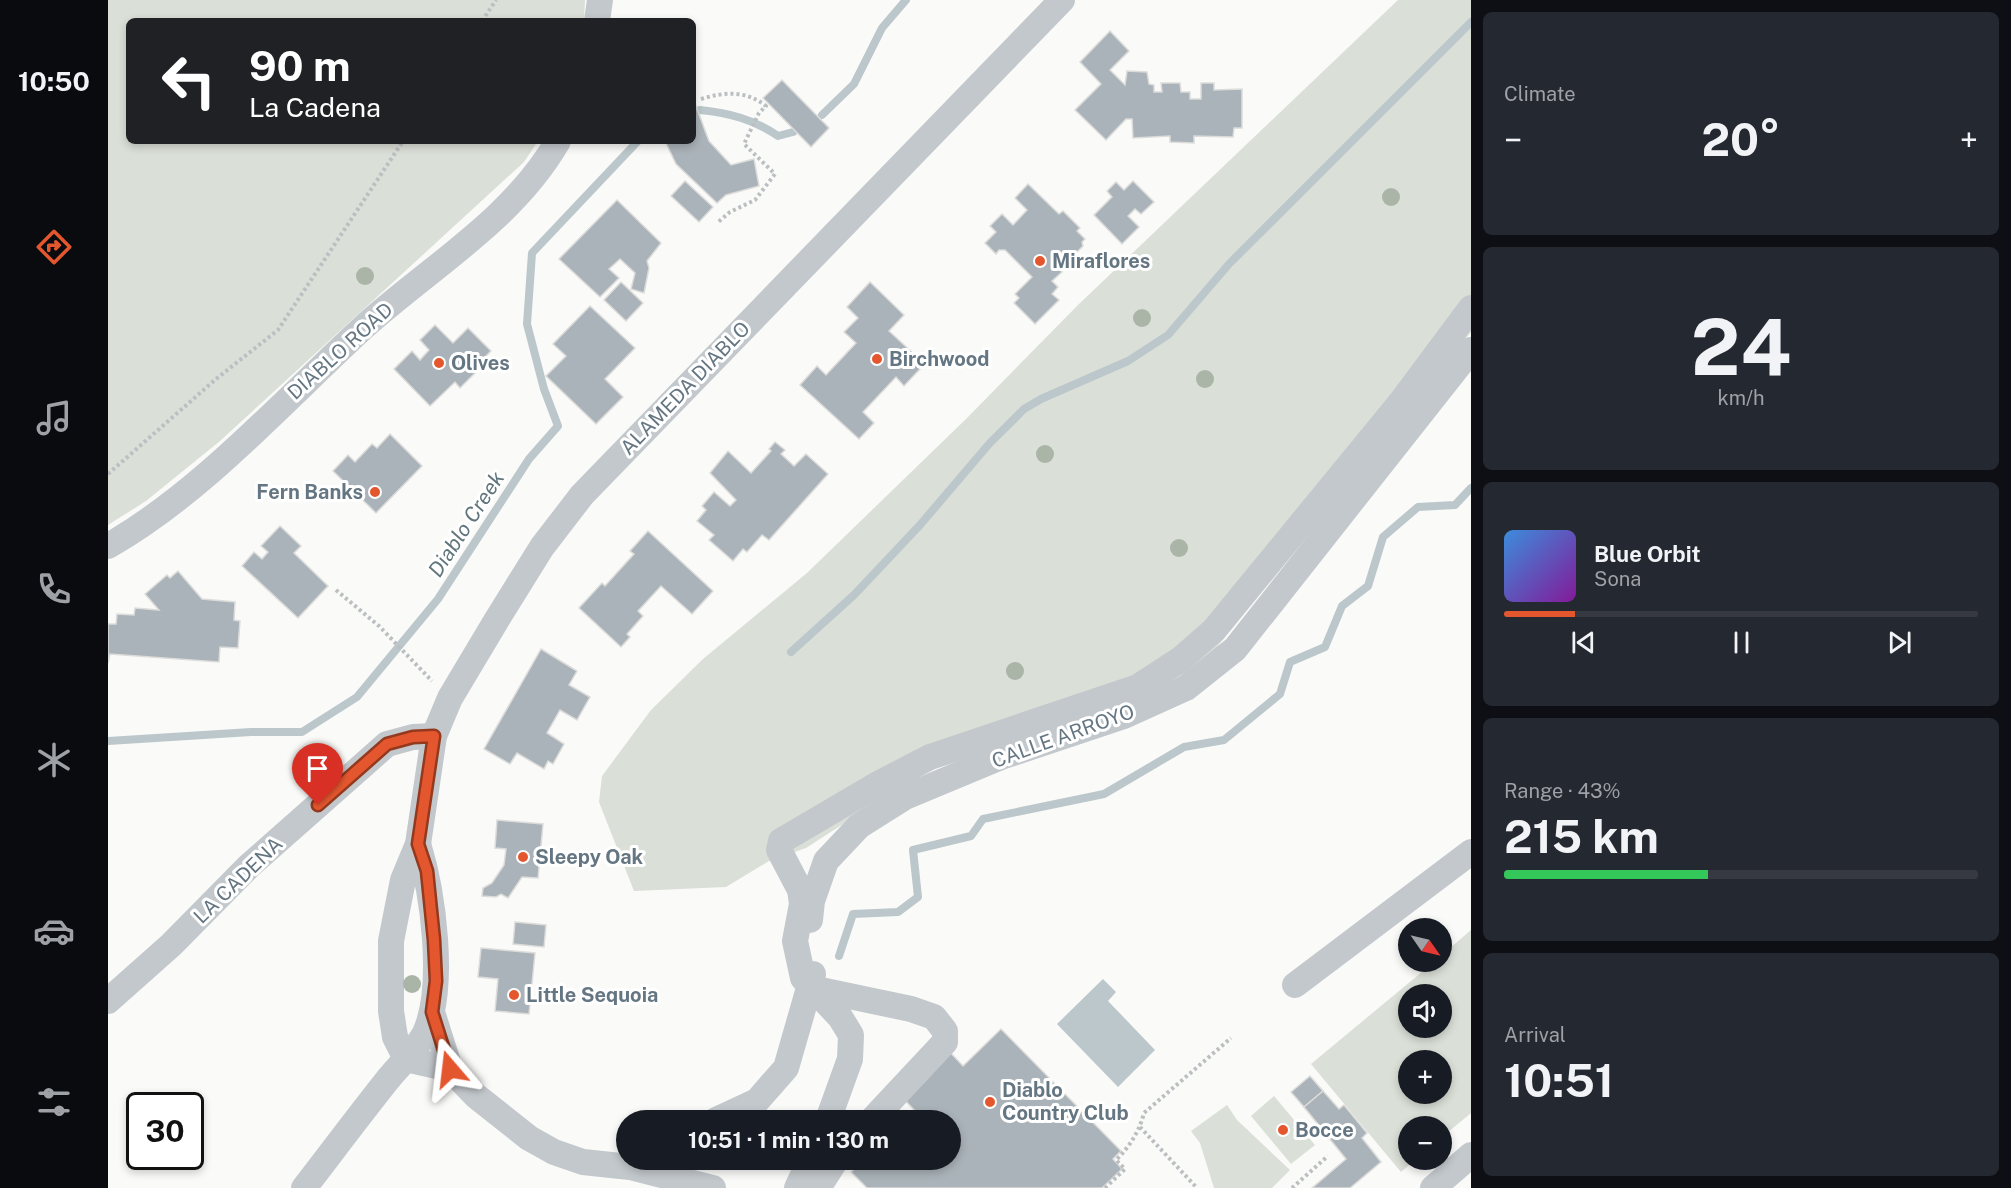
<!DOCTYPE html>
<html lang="en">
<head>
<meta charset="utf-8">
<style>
  :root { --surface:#171b24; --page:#242831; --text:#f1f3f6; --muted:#9ea1a6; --line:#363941; --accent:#e4572e }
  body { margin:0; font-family:"Public Sans",sans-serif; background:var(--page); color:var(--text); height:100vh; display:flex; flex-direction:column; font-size:22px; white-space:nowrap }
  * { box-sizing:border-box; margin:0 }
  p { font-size:20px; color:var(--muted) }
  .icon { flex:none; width:33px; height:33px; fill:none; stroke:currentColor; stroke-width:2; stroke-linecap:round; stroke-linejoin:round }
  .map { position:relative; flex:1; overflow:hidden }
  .panel { display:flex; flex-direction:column; gap:12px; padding:12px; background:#0d0f14; width:540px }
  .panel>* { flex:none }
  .banner { position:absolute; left:18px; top:18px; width:570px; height:126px; border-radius:9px; box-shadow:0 3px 9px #0003; background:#202124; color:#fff; overflow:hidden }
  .needle { width:39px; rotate:124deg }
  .buttons { position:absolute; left:1290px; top:918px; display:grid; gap:12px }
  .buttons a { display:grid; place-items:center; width:54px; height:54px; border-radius:50%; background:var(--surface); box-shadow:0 3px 9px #0003; font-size:30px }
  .speed { position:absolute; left:18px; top:1092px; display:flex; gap:12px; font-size:30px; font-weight:700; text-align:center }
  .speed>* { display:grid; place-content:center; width:78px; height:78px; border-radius:50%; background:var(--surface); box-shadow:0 3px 9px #0003; line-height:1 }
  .speed .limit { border:3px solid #111; border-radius:9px; background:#fff; color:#111 }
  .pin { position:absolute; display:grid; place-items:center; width:51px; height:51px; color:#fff; margin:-62px -26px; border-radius:50% 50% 50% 0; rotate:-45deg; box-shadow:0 0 6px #0007 }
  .pin .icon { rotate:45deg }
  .me { position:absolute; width:66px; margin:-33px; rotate:343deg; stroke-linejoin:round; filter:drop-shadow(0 0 4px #0008) }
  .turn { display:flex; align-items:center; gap:21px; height:126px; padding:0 24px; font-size:27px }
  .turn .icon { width:78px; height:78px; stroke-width:2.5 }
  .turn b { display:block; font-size:42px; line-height:51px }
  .big { font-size:45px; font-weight:700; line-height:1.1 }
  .panel .card { flex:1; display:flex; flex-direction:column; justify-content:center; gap:9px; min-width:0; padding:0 21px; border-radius:9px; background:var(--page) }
  .panel .dial { align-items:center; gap:0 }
  .dial b { font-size:78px; line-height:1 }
  .song { display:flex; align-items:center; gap:18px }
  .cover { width:72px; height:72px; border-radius:9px; background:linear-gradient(135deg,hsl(210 70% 55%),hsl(290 70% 35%)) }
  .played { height:6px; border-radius:3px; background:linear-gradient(90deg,var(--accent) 15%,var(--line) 15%) }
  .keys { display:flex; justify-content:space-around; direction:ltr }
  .heat { display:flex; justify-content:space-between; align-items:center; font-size:33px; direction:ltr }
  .charge { height:9px; border-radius:4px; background:linear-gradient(90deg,#34c759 43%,var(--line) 0) }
  .trip { position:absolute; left:508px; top:1110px; width:345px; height:60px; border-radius:30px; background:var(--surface); box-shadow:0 3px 9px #0003; font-weight:700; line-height:60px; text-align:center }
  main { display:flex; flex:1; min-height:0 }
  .tab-bar { display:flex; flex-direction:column; width:108px; justify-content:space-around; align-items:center; background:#090b0e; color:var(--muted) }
  .tab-bar .icon { width:42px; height:42px }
  .tab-bar .selected { color:var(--accent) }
  .tab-bar b { font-size:27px; color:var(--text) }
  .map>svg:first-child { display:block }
</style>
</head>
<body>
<main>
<nav class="tab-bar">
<b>10:50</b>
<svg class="icon selected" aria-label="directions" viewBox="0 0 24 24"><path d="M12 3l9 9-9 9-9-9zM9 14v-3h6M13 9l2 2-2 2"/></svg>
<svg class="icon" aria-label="music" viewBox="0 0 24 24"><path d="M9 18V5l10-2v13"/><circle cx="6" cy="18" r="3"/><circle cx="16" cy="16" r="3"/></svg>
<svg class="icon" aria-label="phone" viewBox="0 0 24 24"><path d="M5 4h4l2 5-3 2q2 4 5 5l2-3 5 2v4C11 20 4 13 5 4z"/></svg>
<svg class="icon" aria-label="climate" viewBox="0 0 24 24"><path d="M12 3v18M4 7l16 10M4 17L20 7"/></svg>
<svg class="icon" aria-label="car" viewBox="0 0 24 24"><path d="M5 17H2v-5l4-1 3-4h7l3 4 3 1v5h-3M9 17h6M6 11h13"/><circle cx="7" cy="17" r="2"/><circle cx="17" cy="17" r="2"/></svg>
<svg class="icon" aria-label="filters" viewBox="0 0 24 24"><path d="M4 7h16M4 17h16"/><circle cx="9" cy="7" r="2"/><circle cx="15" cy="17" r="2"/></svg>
</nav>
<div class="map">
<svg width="1363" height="1188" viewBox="0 0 1363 1188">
  <rect width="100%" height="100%" fill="#fafaf8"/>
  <!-- green -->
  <g fill="#dadfd7" fill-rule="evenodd">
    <polygon points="0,0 477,0 476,21 21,21 21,141 430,141 416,162 112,441 38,501 0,525"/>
    <polygon points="1290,0 1363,0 1363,332 1092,668 1054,693 814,773 698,848 661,861 618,887 526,891 491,802 494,776 543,710 595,659 699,573 858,419 970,305"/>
    <path d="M 1363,930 L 1363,1113 L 1334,1137 L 1334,1126 L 1300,1126 L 1300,1160 L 1307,1160 L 1293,1172 L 1203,1064 L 1326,962 L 1334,962 L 1334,955 ZM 1334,994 L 1334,1028 L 1300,1028 L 1300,994 ZM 1334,1060 L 1334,1094 L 1300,1094 L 1300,1060 Z"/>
    <polygon points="1166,1096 1207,1145 1183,1164 1143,1116"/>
    <polygon points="1119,1105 1129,1120 1182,1170 1164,1188 1106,1188 1092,1143 1083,1131"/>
  </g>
  <!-- water -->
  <polygon fill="#bbc7cb" points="995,979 1008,992 1000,1001 1047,1050 1010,1087 949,1024"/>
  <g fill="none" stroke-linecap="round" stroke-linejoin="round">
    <!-- stream -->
    <g stroke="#bbc7cb" stroke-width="8">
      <path d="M 592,110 C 621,113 645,119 670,136 L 685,132"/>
      <polyline points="714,115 746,84 774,28 798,0"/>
      <polyline points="683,652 746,595 812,525 881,444 916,409 933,399 1020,361 1060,335 1121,264 1363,22"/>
      <polyline points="0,741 143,732 194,732 249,697 330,599 421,459 450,426 436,389 419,324 424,253 530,141"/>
      <polyline points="731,956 745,914 790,912 810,897 805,850 863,836 875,819 996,794 1076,747 1116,740 1172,694 1182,662 1217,647 1234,606 1260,586 1275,537 1310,507 1347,505 1363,488"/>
    </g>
  </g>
  <!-- building -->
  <g fill="#aab3b9" stroke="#dcdcda" stroke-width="1.5">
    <polygon points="1002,31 1021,51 1002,70 1017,85 1019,71 1039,72 1041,84 1046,85 1046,92 1054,92 1053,83 1072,83 1073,92 1082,92 1082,99 1093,99 1093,83 1106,83 1106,90 1134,89 1134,128 1126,128 1125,137 1086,136 1086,143 1062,142 1062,136 1025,138 1024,119 1018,119 998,140 967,110 993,84 972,62"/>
    <polygon points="674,80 721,128 703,147 655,98"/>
    <polygon points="586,101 601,141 623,165 646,159 651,186 618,195 609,203 568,164 557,141 585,141"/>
    <polygon points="577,181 605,207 591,222 563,196"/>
    <polygon points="1025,181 1046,202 1033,214 1027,209 1020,216 1031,227 1014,244 986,215 1004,197 999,191 1008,182 1016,190"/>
    <polygon points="920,184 951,214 955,211 972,228 969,231 977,239 974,242 975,246 967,254 965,252 950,267 954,272 944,281 950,287 944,294 951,300 927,324 906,303 911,298 907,294 924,277 897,250 891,250 888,254 877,243 888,232 882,226 894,214 905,225 919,210 907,198"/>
    <polygon points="509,200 553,243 539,261 541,268 536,293 523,289 527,273 512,259 501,269 511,278 492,297 451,259"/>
    <polygon points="513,282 535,303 518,321 496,300"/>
    <polygon points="762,282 796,315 781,331 808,356 803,361 812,369 796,386 788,377 755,412 766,423 751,439 692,385 709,366 718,375 748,343 736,332 750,318 739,307"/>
    <polygon points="482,306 527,348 497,379 515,397 488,424 438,376 458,356 445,344"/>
    <polygon points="327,325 345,343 360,328 383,351 367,367 370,370 352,388 347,382 322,406 286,369 304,351 312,360 321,350 312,340"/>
    <polygon points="282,434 314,466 268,513 225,471 240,455 247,462 264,444 269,448"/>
    <polygon points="667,442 677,450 673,454 686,466 698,454 720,474 661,540 654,535 639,552 635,549 625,561 601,540 606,535 589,521 598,510 594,506 606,492 622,506 628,500 602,473 620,451 643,473 663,451 661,449"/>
    <polygon points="172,526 193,546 186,553 220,586 190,618 134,566 146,552 154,559 160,552 153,546"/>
    <polygon points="540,531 605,591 584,614 553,586 530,611 535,616 519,634 522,637 513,647 471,608 494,583 497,586 526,554 522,551"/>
    <polygon points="70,571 94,599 127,602 126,620 132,621 130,648 112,647 111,662 2,654 0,663 0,624 8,624 9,614 26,615 27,608 51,610 37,594 59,575 62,578"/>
    <polygon points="433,649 469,671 461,685 482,697 469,720 452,710 439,733 456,744 445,764 440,761 436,769 409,753 402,764 376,749"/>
    <polygon points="389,820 435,824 430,878 414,877 400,898 393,894 388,897 374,896 375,888 384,883 396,865 398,849 387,848"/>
    <polygon points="407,922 438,925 436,947 405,944"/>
    <polygon points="373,948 427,953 421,1014 387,1011 390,979 370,977"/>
    <polygon points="893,1029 1013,1151 1005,1159 1014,1169 994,1188 759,1188 743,1172 757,1160 843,1160 843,1120 797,1120 807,1111 791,1094 838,1048 855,1066"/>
    <polygon points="1202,1076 1215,1091 1196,1107 1183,1092"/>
    <polygon points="1215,1091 1231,1109 1236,1105 1259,1133 1254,1138 1273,1162 1242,1188 1204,1188 1238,1159 1196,1107"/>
  </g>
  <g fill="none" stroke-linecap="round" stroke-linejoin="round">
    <!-- path -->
    <g stroke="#bbbfc2" stroke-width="4" stroke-dasharray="3 3" stroke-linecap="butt">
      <polyline points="374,21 388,0"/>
      <path d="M 593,99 C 616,92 638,90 658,106 L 651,113 L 636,144 L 667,174 L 647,200 L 622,212 L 609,223"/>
      <polyline points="0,474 108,379 170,330 295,141"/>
      <polyline points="228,590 271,626 324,681"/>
      <polyline points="1032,1127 1089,1188"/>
      <path d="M 997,1188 L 1017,1169 L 1008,1160 C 1022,1146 1031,1132 1036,1113 L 1123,1038"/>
      <polyline points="1184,1188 1220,1156"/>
    </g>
    <!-- minor -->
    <g stroke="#c3c8cc" stroke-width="26">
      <polyline points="489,21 492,0"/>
      <path d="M 0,546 C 95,492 178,398 258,325 C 324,266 405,219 450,141"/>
      <polyline points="702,920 704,901 718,861 751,826 797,797 893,757 1016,716 1078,688 1127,649 1363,350"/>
      <polyline points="1187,985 1363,852"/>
      <polyline points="703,988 803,1009 826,1017 837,1031 837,1042 764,1120"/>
      <polyline points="0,1001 63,945 141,866 279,744 305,737 326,736"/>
      <polyline points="324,1012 342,1069"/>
      <polyline points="298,1059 287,1037 283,1011 283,941 295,880 310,844 326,736 342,698 388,621 434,547 474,495 954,0"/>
      <polyline points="298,1059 342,1069 368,1096 421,1138 446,1152 475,1162 522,1167 605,1188"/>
      <polyline points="608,1120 649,1101 678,1068 705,974"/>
      <polyline points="720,1120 742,1059 743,1035 732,1017 695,978 687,941 694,904 692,890 671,850 673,841 770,784 822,757 1030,687 1073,659 1106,630 1293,402 1363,308"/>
      <path d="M 196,1188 C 223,1153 250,1117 277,1083 C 290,1066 307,1052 317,1033 C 338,986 325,892 310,844"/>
      <polyline points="689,1188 702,1160"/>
      <polyline points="710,1188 728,1160"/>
      <polyline points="1325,1188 1363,1155"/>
    </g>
  </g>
  <!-- trees -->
  <g fill="#aab4a7">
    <circle cx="1283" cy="197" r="9"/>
    <circle cx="257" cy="276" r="9"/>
    <circle cx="1034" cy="318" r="9"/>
    <circle cx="1097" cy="379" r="9"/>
    <circle cx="937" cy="454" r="9"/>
    <circle cx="1071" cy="548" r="9"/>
    <circle cx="907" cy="671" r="9"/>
    <circle cx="304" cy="984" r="9"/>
  </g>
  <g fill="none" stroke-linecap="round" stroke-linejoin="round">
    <!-- route casing -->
    <g stroke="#94391e" stroke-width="15">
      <polyline id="route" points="210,805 279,744 305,737 326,736 310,844 319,871 326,940 328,981 324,1012 342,1069"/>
    </g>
    <!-- route -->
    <use href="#route" stroke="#e4572e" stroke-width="10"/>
  </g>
  <!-- markers -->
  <g fill="#e4572e" stroke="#fff" stroke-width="2">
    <circle cx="932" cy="261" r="6"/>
    <circle cx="769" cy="359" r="6"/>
    <circle cx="331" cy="363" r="6"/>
    <circle cx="267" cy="492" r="6"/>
    <circle cx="415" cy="857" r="6"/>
    <circle cx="406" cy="995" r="6"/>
    <circle cx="882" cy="1102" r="6"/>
    <circle cx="1175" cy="1130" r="6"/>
  </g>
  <g text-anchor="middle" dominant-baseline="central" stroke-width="6" stroke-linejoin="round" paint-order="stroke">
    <!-- poi labels -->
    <g font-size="20" font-weight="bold" fill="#657683" stroke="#fff" text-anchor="start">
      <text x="944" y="261">Miraflores</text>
      <text x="781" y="359">Birchwood</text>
      <text x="343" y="363">Olives</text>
      <text x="255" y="492" text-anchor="end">Fern Banks</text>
      <text x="427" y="857">Sleepy Oak</text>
      <text x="418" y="995">Little Sequoia</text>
      <text x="894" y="1090">Diablo<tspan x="894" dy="23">Country Club</tspan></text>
      <text x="1187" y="1130">Bocce</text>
    </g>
    <!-- street labels -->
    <g font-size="20" fill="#657683" stroke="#fff">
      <text transform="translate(232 351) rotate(-42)">DIABLO ROAD</text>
      <text transform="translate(577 388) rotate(-46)">ALAMEDA DIABLO</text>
      <text transform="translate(955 736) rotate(-20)">CALLE ARROYO</text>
      <text transform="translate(130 880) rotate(-44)">LA CADENA</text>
    </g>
    <!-- water labels -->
    <g font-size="21" font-style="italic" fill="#60757c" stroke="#fff">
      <text transform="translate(358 524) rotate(-57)">Diablo Creek</text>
    </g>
  </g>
</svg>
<div class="buttons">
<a><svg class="needle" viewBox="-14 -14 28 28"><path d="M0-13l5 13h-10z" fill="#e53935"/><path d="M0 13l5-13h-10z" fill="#9ea1a6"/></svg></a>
<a><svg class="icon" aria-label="sound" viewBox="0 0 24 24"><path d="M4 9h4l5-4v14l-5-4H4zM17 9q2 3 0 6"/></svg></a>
<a>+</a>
<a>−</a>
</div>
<div class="speed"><div class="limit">30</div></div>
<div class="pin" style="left:210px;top:805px;background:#d93025"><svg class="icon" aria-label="arrive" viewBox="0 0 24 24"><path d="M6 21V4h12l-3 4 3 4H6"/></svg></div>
<svg class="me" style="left:342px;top:1069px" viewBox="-20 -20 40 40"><path d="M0-17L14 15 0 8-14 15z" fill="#e4572e" stroke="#fff" stroke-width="4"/></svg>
<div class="trip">10:51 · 1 min · 130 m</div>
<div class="banner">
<div class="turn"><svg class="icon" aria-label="left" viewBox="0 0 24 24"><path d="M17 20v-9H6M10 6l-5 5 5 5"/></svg><div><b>90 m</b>La Cadena</div></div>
</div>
</div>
<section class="panel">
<div class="card"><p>Climate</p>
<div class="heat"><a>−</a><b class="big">20°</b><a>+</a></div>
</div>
<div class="card dial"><b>24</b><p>km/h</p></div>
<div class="card">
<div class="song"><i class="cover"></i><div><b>Blue Orbit</b><p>Sona</p></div></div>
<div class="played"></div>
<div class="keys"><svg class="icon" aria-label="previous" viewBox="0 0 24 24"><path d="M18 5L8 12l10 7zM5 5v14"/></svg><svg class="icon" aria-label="pause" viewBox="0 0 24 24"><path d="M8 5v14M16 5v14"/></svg><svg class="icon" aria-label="next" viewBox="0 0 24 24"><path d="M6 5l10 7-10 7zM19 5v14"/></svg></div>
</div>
<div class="card"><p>Range · 43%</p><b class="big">215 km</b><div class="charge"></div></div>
<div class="card"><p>Arrival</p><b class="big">10:51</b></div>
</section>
</main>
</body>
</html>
